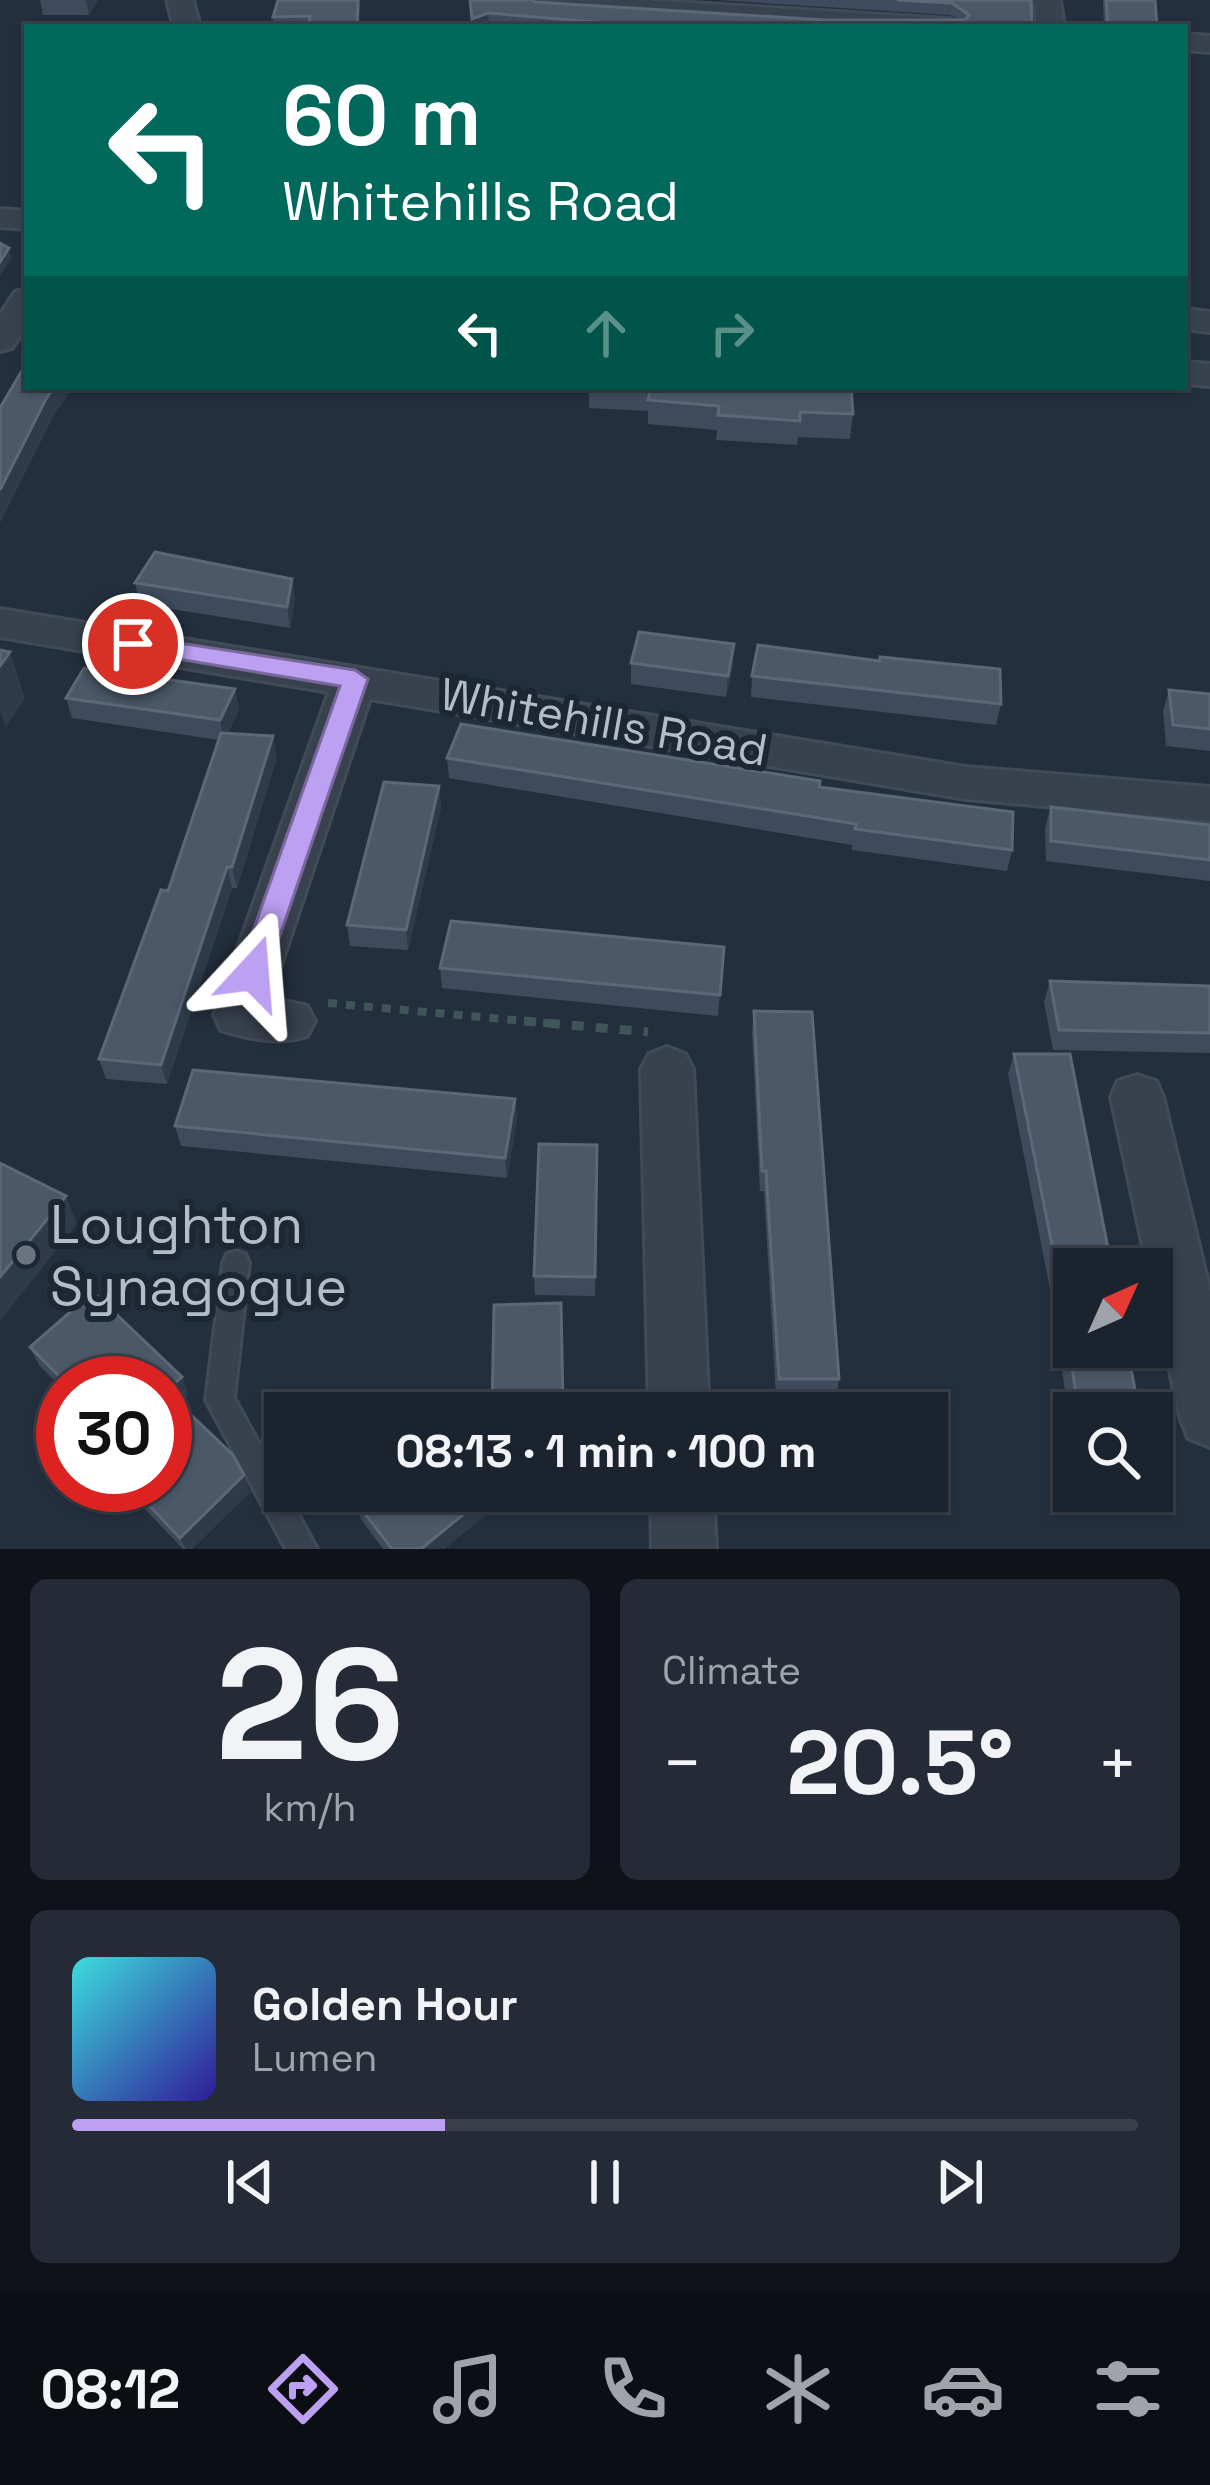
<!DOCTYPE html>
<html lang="en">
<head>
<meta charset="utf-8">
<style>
  :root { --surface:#1b232e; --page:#242b36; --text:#f1f3f6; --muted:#a0a4aa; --line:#39404a; --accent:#bca0f2 }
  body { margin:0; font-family:"Space Grotesk",sans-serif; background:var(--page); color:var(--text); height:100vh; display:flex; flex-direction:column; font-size:45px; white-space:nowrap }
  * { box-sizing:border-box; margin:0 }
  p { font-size:39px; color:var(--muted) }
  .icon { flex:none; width:66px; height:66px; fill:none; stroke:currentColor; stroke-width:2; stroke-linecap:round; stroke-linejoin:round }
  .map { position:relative; height:1549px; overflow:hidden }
  .details { display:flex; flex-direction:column; gap:30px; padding:30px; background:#0f1319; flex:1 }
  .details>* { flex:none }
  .hud { position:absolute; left:24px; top:24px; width:1164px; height:366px; border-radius:0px; box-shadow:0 3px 9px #0004,0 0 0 3px var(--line); background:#00695c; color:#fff; overflow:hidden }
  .needle { width:78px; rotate:45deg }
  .controls { position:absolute; left:1053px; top:1248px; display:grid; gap:24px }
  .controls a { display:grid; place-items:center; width:120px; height:120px; border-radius:0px; background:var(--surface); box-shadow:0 3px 9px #0004,0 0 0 3px var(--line); font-size:60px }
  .speed { position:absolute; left:36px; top:1356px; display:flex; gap:24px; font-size:60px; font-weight:700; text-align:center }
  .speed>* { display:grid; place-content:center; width:156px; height:156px; border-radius:50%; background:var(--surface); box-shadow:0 3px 9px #0004,0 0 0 3px var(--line); line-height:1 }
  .speed .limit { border:18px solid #d22; background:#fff; color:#111 }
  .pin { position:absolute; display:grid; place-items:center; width:102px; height:102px; color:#fff; margin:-51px; border:6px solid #fff; border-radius:50%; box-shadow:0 3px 12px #0007 }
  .me { position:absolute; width:132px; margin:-66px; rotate:19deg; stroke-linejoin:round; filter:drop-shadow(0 0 9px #0008) }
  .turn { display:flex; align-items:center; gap:42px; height:252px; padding:0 60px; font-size:54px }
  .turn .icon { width:156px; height:156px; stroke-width:2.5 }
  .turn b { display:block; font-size:84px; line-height:102px }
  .lanes { display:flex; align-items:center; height:114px; padding:0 60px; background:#0003; justify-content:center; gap:60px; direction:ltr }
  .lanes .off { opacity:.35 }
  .big { font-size:90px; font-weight:800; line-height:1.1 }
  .details .tile { flex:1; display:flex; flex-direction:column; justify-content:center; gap:18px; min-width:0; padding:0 42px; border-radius:18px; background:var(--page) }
  .details .dial { align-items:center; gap:0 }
  .dial b { font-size:156px; line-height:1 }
  .song { display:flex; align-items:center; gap:36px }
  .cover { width:144px; height:144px; border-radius:18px; background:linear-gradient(135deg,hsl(180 70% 55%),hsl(250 70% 35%)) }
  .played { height:12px; border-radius:6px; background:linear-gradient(90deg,var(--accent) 35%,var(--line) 35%) }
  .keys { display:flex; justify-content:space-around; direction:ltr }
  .heat { display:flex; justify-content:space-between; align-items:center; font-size:66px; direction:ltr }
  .details .tiles { flex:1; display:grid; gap:30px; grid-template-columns:1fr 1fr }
  .tile:last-child { grid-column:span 2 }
  .trip { position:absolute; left:264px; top:1392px; width:684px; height:120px; border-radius:0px; background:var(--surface); box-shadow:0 3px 9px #0004,0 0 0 3px var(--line); font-weight:800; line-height:120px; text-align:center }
  .dock { display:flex; height:192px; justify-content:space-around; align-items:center; background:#0b0e12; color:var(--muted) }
  .dock .icon { width:84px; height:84px }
  .dock .selected { color:var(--accent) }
  .dock b { font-size:54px; color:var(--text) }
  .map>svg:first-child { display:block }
</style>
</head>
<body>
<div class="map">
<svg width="1210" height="1549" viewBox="0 0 1210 1549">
  <rect width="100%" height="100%" fill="#242f3e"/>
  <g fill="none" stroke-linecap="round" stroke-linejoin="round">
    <!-- service casing -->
    <g stroke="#414a57" stroke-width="6">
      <polygon id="service" points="236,1251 245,1254 249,1263 234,1398 317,1549 286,1549 206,1400 223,1263 227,1254"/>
    </g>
    <!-- minor casing -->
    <g stroke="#414a57" stroke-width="6">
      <g id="minor">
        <polygon points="167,0 193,0 200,27 174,27"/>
        <polygon points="645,0 950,19 963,27 824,27 536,9 523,1"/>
        <polygon points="1034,0 1060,0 1064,27 1038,27"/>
        <polygon points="1185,34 1210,36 1210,52 1185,50"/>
        <polygon points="0,209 27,211 27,229 0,227"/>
        <polygon points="27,289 27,325 12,348 0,351 0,315 15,292"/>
        <polygon points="1185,309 1210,312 1210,332 1185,329"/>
        <polygon points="1185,362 1210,364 1210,386 1185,384"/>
        <path d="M 0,609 L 966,767 L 1210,787 L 1210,821 L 966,799 L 370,699 L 270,998 L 307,1006 L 315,1021 L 307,1036 C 280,1045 248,1039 221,1030 L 214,1015 L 329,692 L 0,637 Z"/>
        <polygon points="667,1047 685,1054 693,1069 709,1413 649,1413 641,1069 649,1054"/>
        <polygon points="1137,1075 1156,1081 1163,1097 1210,1291 1210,1447 1188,1438 1180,1417 1152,1289 1152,1269 1148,1269 1111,1097 1118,1081"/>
        <polygon points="651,1491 713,1491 716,1549 652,1549"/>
      </g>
    </g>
    <!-- path-far1 -->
    <polyline stroke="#3f5557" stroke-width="8" stroke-dasharray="9 9" stroke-linecap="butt" points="328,1003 557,1024"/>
    <!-- path -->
    <polyline stroke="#3f5557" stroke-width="9" stroke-dasharray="12 12" stroke-linecap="butt" points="524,1021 648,1032"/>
    <!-- service -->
    <use href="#service" fill="#38414e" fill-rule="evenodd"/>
    <!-- minor -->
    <use href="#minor" fill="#38414e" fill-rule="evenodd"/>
  </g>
  <!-- wall -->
  <g fill="#3f4b5c">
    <polygon points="40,0 98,0 89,15 43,15"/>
    <polygon points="278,0 360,0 359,27 274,27 273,17"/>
    <polygon points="469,0 825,20 959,20 950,15 717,0 1031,0 1032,27 520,27 489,24 472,27"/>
    <polygon points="1103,0 1155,0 1157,27 1104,27"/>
    <polygon points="589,387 851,387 853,414 850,439 798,437 797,445 716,440 717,430 648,424 648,411 589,408"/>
    <polygon points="292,579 295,599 290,628 140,604 135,583"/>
    <polygon points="631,663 733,665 726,697 631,684"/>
    <polygon points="752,676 1001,704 996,725 751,697"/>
    <polygon points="235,689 239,710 228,733 277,757 237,888 232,888 167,1084 106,1079 99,1059 168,891 219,740 72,718 66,698"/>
    <polygon points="1169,690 1210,694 1210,751 1166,746 1163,711"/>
    <polygon points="447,758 819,787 1012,850 1007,871 852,850 852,845 449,778"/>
    <polygon points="439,786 441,807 408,950 350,946 347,925"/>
    <polygon points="1051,807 1210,825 1210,881 1046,861 1045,828"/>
    <polygon points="724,947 718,1016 442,988 440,968"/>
    <polygon points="1050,981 1210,986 1210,1053 1053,1050 1044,1002"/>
    <polygon points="754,1011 839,1379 836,1397 776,1396 764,1191 760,1191 752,1031"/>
    <polygon points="1014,1054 1136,1395 1128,1413 1068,1411 1051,1294 1008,1074"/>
    <polygon points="515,1099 517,1119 507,1178 181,1146 175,1126"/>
    <polygon points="597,1145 595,1296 535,1295 534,1276"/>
    <polygon points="561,1303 563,1413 493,1413 494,1305"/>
    <polygon points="30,1347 182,1377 188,1394 179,1403 250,1492 192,1549 183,1549 122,1485 165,1485 165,1383 63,1383 63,1389 39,1365"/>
    <polygon points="370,1491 502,1491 503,1501 444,1549 383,1549 361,1519 356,1502"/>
  </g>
  <!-- shaded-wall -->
  <g fill="#2f3b4b">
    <polygon points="86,0 98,0 89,15"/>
    <polygon points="488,13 489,24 472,27 472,19"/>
    <polygon points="9,248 11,258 0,276 0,262"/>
    <polygon points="54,387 73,387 52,419 0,523 0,490 46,399"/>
    <polygon points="292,579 295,599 290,628 287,607"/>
    <polygon points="734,644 733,665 726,697 728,676"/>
    <polygon points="10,652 25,698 6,727 0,711 0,666"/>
    <polygon points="235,689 239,710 224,741 220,720"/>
    <polygon points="273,736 277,757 237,888 232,867"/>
    <polygon points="439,786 441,807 408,950 406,930"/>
    <polygon points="227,867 232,888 167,1084 161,1065"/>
    <polygon points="515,1099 517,1119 507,1178 505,1158"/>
    <polygon points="66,1196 77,1224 0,1321 0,1277"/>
    <polygon points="182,1377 188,1394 174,1408 166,1391"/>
    <polygon points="244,1475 250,1492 192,1549 186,1549 180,1538"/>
    <polygon points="492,1491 502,1491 503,1501 444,1549 421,1549"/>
  </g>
  <!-- building -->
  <g fill="#4b5868" stroke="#5c6777" stroke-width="3">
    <polygon points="278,0 358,0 357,27 316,27 316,24 309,24 310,16 273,17"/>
    <polygon points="470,0 532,0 535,2 825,20 965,20 969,15 952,3 897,0 1031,0 1032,27 655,27 488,13 472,19"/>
    <polygon points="1106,0 1155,0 1157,27 1108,27"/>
    <polygon points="0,243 9,248 0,262"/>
    <polygon points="27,362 27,387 54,387 46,399 0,490 0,408"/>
    <polygon points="651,387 851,387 853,414 800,412 800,421 718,415 719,406 648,400"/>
    <polygon points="155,552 292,579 287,607 135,583"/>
    <polygon points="639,632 734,644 728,676 631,663"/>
    <polygon points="758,645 880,661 880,657 1000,669 1001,704 752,676"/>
    <polygon points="0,650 10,652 0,666"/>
    <polygon points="84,668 235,689 220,720 66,698"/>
    <polygon points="1169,690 1210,694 1210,729 1173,725"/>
    <polygon points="461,724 820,781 819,787 1013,812 1012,850 855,829 856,824 447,758"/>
    <polygon points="221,733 273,736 232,867 227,867 161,1065 99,1059 161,890 168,891"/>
    <polygon points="384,782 439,786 406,930 347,925"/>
    <polygon points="1051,807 1210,825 1210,860 1051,841"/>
    <polygon points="451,921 724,947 720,995 440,968"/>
    <polygon points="1050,981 1210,986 1210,1033 1059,1030"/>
    <polygon points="754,1011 812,1012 839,1379 779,1379 766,1171 762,1171"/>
    <polygon points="1014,1054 1070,1054 1112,1269 1074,1269 1074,1347 1127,1347 1136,1395 1076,1394 1058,1275"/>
    <polygon points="193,1070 515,1099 505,1158 175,1126"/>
    <polygon points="539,1144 597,1145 595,1277 534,1276"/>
    <polygon points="0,1163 66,1196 0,1277"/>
    <polygon points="93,1292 182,1377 166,1391 233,1455 244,1475 180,1538 130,1485 165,1485 165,1383 66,1383 30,1347"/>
    <polygon points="561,1303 563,1408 492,1410 494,1305"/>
    <polygon points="370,1491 492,1491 421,1549 392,1549 356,1502"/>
  </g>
  <!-- route -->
  <polygon fill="#bca0f2" stroke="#7a689d" stroke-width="3" points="133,636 355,670 368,679 264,982 242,982 238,973 340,686 124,650 121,644"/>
  <!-- markers -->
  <circle fill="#6b7280" stroke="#1d2633" stroke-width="4.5" cx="26" cy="1255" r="12"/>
  <g text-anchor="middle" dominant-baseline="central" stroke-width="12" stroke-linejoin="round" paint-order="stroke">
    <!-- street labels -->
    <g font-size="45" fill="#b4bcc9" stroke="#1d2633">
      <text transform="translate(604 722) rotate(10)">Whitehills Road</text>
    </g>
    <!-- near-poi labels -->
    <g font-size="54" fill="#b4bcc9" stroke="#1d2633" text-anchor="start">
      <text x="50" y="1224">Loughton<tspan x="50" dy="62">Synagogue</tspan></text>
    </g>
  </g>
</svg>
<div class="controls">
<a><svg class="needle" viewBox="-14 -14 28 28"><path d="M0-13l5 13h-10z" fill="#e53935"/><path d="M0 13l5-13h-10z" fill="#a0a4aa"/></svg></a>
<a><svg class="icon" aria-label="search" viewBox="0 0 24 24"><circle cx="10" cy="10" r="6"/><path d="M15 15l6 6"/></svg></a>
</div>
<div class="speed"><div class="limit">30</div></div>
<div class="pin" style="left:133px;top:644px;background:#d93025"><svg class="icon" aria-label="arrive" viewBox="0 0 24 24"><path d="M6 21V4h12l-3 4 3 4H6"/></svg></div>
<svg class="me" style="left:253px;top:973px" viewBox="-20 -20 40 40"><path d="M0-17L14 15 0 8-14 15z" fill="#bca0f2" stroke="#fff" stroke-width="4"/></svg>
<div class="trip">08:13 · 1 min · 100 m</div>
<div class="hud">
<div class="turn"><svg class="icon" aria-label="left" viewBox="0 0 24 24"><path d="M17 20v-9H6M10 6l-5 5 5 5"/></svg><div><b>60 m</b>Whitehills Road</div></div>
<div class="lanes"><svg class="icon" aria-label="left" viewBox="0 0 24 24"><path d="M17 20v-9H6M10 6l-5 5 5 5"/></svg><svg class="icon off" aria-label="ahead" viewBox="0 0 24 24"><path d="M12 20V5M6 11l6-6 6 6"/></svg><svg class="icon off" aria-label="right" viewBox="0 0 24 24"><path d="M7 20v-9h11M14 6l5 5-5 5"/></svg></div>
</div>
</div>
<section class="details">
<div class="tiles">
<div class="tile dial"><b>26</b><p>km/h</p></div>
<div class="tile"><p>Climate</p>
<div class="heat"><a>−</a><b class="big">20.5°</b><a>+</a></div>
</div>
<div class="tile">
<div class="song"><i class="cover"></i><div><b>Golden Hour</b><p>Lumen</p></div></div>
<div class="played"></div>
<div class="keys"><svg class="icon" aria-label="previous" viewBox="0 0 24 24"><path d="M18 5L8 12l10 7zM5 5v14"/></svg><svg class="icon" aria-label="pause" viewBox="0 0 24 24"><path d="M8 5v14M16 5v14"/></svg><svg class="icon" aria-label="next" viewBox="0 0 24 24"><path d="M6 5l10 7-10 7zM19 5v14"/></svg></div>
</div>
</div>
</section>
<nav class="dock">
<b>08:12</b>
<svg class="icon selected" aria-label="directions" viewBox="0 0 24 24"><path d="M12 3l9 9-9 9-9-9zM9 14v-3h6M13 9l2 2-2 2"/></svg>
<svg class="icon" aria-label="music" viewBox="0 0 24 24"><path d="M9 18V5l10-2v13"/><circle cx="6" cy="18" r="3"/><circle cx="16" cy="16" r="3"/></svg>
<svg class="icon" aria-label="phone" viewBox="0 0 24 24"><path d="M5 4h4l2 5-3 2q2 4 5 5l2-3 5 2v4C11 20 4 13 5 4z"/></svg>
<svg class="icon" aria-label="climate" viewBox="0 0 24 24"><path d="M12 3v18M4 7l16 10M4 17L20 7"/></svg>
<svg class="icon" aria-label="car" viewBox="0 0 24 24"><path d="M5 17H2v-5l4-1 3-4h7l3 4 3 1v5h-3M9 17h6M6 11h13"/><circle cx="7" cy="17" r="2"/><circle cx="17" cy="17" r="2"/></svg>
<svg class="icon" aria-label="filters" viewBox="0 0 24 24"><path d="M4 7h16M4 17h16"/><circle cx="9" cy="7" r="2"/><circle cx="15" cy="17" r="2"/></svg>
</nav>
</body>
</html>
